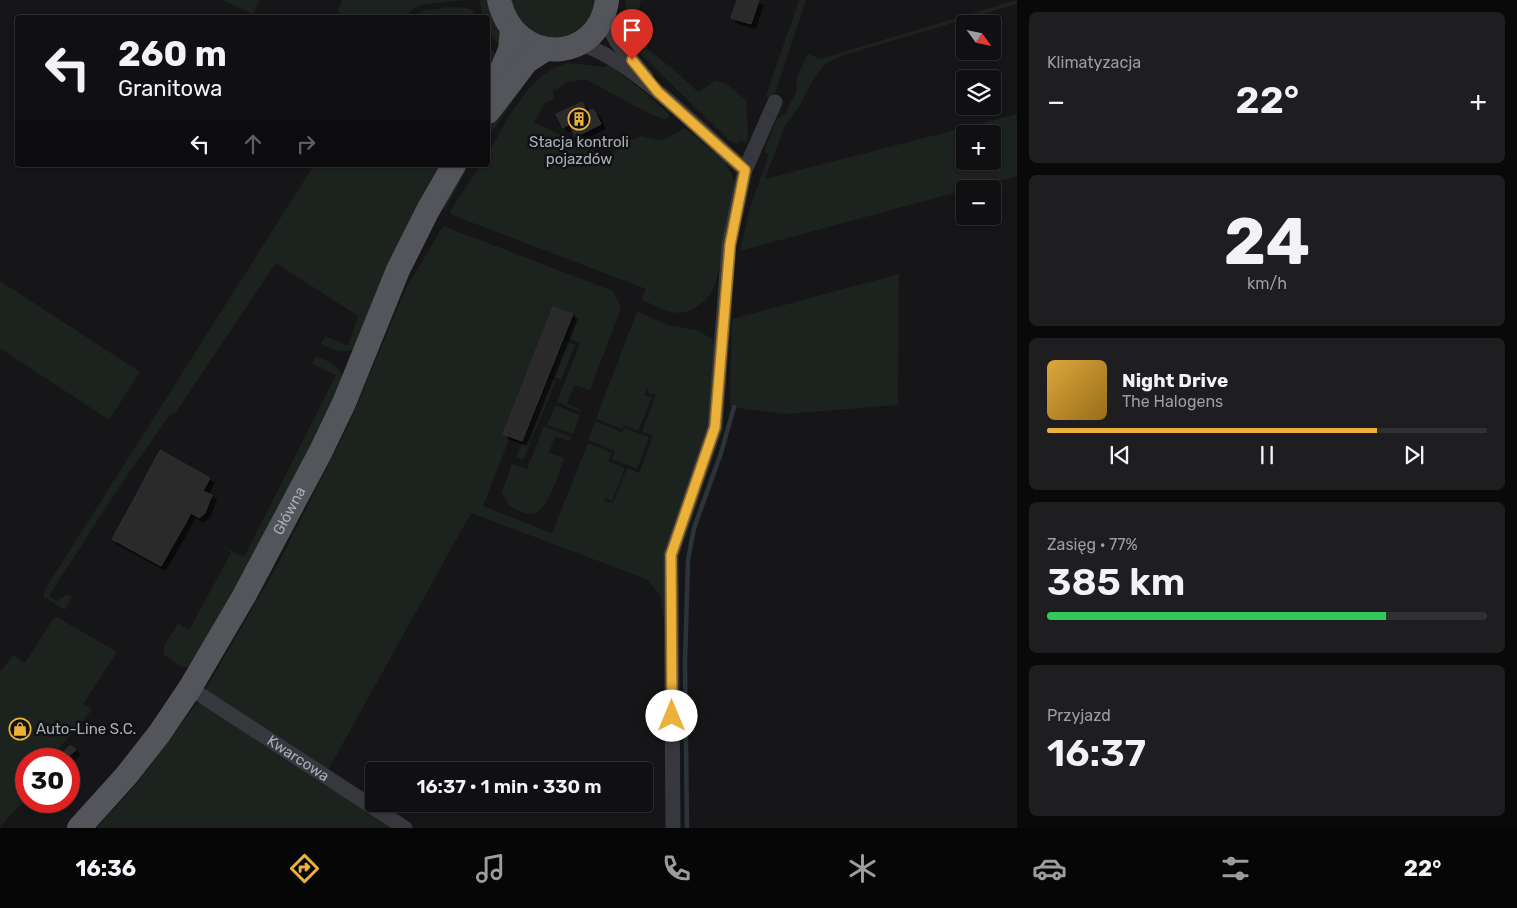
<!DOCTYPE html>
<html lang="pl">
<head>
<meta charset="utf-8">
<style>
  :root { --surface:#101012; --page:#1e1e20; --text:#f1f3f6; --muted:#9c9d9f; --line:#303032; --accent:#ebb13a }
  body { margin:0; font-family:Rubik,sans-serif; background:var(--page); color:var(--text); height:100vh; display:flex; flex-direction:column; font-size:19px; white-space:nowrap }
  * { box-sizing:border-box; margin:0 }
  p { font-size:16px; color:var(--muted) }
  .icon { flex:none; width:28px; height:28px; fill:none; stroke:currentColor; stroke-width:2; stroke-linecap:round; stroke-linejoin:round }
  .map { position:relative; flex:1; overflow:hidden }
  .panel { display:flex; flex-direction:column; gap:12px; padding:12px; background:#09090a; width:500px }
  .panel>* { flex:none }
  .banner { position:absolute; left:15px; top:15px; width:475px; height:152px; border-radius:5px; box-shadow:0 1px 4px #0004,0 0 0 1px var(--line); background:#101012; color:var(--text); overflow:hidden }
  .needle { width:32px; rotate:123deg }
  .tools { position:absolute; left:956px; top:15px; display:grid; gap:10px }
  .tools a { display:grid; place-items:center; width:45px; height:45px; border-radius:5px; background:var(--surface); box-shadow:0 1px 4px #0004,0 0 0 1px var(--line); font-size:25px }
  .speed { position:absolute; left:15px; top:748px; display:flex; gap:10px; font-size:25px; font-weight:700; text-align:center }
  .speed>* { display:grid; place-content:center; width:65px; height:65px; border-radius:50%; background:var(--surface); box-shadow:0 1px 4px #0004,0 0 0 1px var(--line); line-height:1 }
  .speed .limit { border:8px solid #d22; background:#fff; color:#111 }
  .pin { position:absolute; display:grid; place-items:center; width:42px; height:42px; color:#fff; margin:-51px -21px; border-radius:50% 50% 50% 0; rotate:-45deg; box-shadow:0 0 5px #0007 }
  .pin .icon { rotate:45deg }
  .me { position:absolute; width:55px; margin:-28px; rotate:0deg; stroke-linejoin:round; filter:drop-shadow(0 0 4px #0008) }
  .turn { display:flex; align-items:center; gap:18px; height:105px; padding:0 20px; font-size:22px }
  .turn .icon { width:65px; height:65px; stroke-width:2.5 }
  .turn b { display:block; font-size:35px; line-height:42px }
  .lanes { display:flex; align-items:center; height:48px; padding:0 20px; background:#0003; justify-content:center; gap:25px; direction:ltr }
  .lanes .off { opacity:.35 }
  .big { font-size:38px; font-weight:600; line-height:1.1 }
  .panel .tile { flex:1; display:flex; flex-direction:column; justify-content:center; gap:8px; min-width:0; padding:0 18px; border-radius:8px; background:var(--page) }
  .panel .dial { align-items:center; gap:0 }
  .dial b { font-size:65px; line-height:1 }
  .song { display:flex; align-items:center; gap:15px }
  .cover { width:60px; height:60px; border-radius:8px; background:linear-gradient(135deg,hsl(40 70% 55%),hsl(40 70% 35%)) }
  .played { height:5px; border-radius:2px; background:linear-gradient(90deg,var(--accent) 75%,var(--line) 75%) }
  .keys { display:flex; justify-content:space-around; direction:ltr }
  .heat { display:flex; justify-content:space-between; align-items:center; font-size:28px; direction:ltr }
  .charge { height:8px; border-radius:4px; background:linear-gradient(90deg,#34c759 77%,var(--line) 0) }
  .trip { position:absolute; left:365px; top:762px; width:288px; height:50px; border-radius:5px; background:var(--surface); box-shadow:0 1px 4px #0004,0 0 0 1px var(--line); font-weight:600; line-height:50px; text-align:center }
  .menu { display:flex; height:80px; justify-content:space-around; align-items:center; background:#060607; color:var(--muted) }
  .menu .icon { width:35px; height:35px }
  .menu .current { color:var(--accent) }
  .menu b { font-size:22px; color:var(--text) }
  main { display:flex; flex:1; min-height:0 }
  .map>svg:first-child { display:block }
</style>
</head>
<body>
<main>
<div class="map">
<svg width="1017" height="828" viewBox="0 0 1017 828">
  <defs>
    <filter id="shadow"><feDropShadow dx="4.5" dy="4.5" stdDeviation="0" flood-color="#0009"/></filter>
  </defs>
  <rect width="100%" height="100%" fill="#161618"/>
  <!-- green -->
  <g fill="#1c221d" fill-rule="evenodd">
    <polygon points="222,0 260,0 253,14"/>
    <polygon points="342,0 465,0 419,5 403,17 340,17 338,10"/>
    <polygon points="480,0 491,0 498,18 503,50 489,32 488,18 483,17"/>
    <polygon points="508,0 601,0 581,34 550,41 521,27"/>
    <polygon points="625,0 641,0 636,25 647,49 672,68 698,92 715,81 725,83 746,100 748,137 746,144 742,140 737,144 730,141 634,48 627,33"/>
    <polygon points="799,0 806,0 774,96 768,99 766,96"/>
    <path d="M 1017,0 L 1017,4 L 841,56 L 824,65 L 814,78 L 800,105 L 785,126 L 765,179 L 1017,114 L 1017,176 L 740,251 L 749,211 L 769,154 L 764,152 L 776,120 L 785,114 L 796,92 L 797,76 L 808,53 L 819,59 ZM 965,134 L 992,134 L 992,161 L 965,161 Z"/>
    <polygon points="449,7 468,8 473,11 474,17 412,17 423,11"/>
    <polygon points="488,46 500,59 488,83"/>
    <path d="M 569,63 L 605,67 L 609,65 L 643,91 L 670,115 L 665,120 L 648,113 L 585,79 L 568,82 L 553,91 L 554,98 L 544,104 L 534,122 L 607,158 L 624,143 L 641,136 L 661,141 L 685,128 L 725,162 L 734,179 L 736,188 L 716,283 C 712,293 708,298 699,305 C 679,321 662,309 641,299 L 646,289 L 452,215 L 450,211 L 480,165 L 488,165 L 488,153 C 506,123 531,69 569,63 Z"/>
    <polygon points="520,74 528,80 488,137 488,123"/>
    <path d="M 314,165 L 443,165 L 357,347 C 344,355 334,350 321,344 L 325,336 L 348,346 L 358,316 L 276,263 L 176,412 L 169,416 L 117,490 L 49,596 L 56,601 L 68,594 L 72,597 L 65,610 L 44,597 L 44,591 Z"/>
    <polygon points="463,165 469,165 445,210 442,205"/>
    <polygon points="443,226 613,291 621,308 590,390 574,385 567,404 581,410 580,412 557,402 580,343 567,338 576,315 553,307 503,433 510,437 483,506 552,533 588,443 612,453 608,461 625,468 612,501 605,498 604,502 613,503 627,468 639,473 653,436 642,431 656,395 648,393 649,390 647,389 644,395 652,398 638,431 623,425 622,429 596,419 637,311 667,325 699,331 712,339 714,348 711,414 705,438 669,539 664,620 660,595 646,579 471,513 327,772 204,692 277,566 350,422 405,290"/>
    <polygon points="899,274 898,405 785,414 730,407 732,319"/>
    <polygon points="0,281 140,372 109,420 0,348"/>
    <polygon points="564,341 575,345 561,380 550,375"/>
    <path d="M 316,356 C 329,362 338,364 344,378 L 272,525 L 191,665 L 184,668 L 163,654 L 164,646 L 178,624 L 189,630 L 231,553 L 221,546 L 244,557 L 336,375 L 312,364 Z"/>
    <polygon points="550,378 556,380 523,460 516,457"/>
    <polygon points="555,405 580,415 573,434 547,425"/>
    <polygon points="595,421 622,432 624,428 649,437 637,469 612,459 615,451 588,440"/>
    <path d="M 544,426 L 571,437 L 570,441 L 555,436 L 549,453 L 564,458 C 558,473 549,513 531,514 C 524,514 515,509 509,506 L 502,492 L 512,464 L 527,469 Z"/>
    <polygon points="55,616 117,652 83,704 92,710 54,754 59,759 26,759 26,798 0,827 0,672 13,655 25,663"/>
    <polygon points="197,703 203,704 395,828 96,828 135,786"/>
  </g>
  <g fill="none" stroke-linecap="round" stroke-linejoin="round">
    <!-- stream -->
    <polyline stroke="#2c343b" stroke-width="4.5" points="687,828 685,663 688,560 694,528 721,453 734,407"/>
  </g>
  <!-- building -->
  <g fill="#29292c" stroke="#303034" filter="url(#shadow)">
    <polygon points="737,0 759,0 751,24 731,18"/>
    <polygon points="582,102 587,112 592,109 595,112 601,124 575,137 570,124 563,128 556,114"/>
    <polygon points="553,307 573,314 522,441 503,434"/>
    <polygon points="160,450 210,478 203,491 212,495 205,513 199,518 191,513 184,526 134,499"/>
    <polygon points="134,499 184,526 161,566 112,539"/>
    <polygon points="70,745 76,750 65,759 61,755"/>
  </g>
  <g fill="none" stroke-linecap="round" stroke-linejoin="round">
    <!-- minor -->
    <g stroke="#37383d" stroke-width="15">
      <polyline points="604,17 617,42 646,77"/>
      <path d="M 579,43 C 636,62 700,131 745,170 L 729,245 L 715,427 L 671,555 L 673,828"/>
      <polyline points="745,170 775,102"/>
      <path id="s1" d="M 190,688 L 405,828"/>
    </g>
    <!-- primary -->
    <g stroke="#53555b" stroke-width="24">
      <path d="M 499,0 C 514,67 599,65 607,0"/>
      <polyline points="492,92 510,50 512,30"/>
      <polyline points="488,112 527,61 546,49"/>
      <path id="s2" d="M 79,828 L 126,776 L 159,734 L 190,688 L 244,596 L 320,453 L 344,403 L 398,270 L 428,210 L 454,165"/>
    </g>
  </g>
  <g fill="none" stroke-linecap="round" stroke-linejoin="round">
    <!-- route casing -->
    <g stroke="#997326" stroke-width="12">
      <polyline id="route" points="632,60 658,92 745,170 730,245 715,427 671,555 672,716"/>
    </g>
    <!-- route -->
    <use href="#route" stroke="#ebb13a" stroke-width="9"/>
  </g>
  <!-- icons -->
  <defs>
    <g id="building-ring" transform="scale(1.125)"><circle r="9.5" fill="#111113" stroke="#ebb13a" stroke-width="1.5"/><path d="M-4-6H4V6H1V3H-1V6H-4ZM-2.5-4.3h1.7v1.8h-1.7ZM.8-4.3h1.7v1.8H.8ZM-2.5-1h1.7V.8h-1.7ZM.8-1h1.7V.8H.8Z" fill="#ebb13a"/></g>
    <g id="shop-ring" transform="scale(1.125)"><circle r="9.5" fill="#111113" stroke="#ebb13a" stroke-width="1.5"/><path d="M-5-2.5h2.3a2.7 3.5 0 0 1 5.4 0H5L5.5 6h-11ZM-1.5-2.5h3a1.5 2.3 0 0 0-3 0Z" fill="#ebb13a"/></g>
  </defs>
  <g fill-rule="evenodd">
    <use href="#building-ring" x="579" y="119"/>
    <use href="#shop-ring" x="20" y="729"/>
  </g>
  <g text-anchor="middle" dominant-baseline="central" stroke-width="5" stroke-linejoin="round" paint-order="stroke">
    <!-- poi labels -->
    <g font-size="15" fill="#a8adb7" stroke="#111113">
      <text x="579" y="142">Stacja kontroli<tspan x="579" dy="17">pojazdów</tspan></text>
      <text x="36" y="729" text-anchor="start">Auto-Line S.C.</text>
    </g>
    <!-- street labels -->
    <g font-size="15" fill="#a8adb7" stroke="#111113">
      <text stroke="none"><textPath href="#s2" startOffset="382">Główna</textPath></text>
      <text stroke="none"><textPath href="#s1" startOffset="129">Kwarcowa</textPath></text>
    </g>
  </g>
</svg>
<div class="tools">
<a><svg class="needle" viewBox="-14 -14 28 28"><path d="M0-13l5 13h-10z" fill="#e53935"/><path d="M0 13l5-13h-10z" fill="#9c9d9f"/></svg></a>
<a><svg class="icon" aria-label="layers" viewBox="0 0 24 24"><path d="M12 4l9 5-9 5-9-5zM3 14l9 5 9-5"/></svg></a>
<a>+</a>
<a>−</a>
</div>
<div class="speed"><div class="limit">30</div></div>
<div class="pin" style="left:632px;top:60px;background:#d93025"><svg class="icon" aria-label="arrive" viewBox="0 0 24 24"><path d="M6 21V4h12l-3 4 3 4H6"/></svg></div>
<svg class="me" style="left:672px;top:716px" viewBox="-20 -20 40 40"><circle r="19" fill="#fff"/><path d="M0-13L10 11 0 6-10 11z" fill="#ebb13a"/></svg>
<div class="trip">16:37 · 1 min · 330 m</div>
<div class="banner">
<div class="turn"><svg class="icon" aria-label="left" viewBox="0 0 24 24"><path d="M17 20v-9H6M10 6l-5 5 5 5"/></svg><div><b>260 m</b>Granitowa</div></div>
<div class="lanes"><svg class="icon" aria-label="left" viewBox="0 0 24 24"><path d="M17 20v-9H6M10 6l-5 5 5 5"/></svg><svg class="icon off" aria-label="ahead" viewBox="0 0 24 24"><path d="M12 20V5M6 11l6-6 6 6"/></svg><svg class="icon off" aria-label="right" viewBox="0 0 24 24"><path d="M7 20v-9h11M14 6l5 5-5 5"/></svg></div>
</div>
</div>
<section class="panel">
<div class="tile"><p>Klimatyzacja</p>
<div class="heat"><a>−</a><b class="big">22°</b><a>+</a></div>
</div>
<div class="tile dial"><b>24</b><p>km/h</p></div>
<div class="tile">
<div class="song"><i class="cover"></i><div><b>Night Drive</b><p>The Halogens</p></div></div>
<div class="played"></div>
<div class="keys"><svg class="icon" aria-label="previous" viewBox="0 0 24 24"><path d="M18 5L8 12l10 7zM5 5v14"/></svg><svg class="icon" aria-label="pause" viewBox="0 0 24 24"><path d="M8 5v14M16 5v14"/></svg><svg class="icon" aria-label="next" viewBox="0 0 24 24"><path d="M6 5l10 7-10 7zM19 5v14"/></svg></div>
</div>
<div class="tile"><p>Zasięg · 77%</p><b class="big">385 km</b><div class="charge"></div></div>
<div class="tile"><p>Przyjazd</p><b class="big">16:37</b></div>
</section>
</main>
<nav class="menu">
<b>16:36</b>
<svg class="icon current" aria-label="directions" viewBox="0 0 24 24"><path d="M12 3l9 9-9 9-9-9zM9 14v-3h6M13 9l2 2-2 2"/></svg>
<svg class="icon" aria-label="music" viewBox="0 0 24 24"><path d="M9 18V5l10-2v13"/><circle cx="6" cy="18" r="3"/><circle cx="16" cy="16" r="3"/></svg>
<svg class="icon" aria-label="phone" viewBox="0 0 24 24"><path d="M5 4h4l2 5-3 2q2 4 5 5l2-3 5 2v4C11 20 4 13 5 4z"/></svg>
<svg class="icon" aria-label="climate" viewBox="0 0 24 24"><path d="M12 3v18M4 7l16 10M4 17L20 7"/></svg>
<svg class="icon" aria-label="car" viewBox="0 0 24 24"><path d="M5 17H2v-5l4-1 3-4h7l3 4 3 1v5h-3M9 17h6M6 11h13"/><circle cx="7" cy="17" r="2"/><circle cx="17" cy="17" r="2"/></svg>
<svg class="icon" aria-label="filters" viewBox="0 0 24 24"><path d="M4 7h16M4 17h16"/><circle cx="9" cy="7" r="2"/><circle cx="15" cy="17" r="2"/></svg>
<b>22°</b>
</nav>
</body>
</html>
